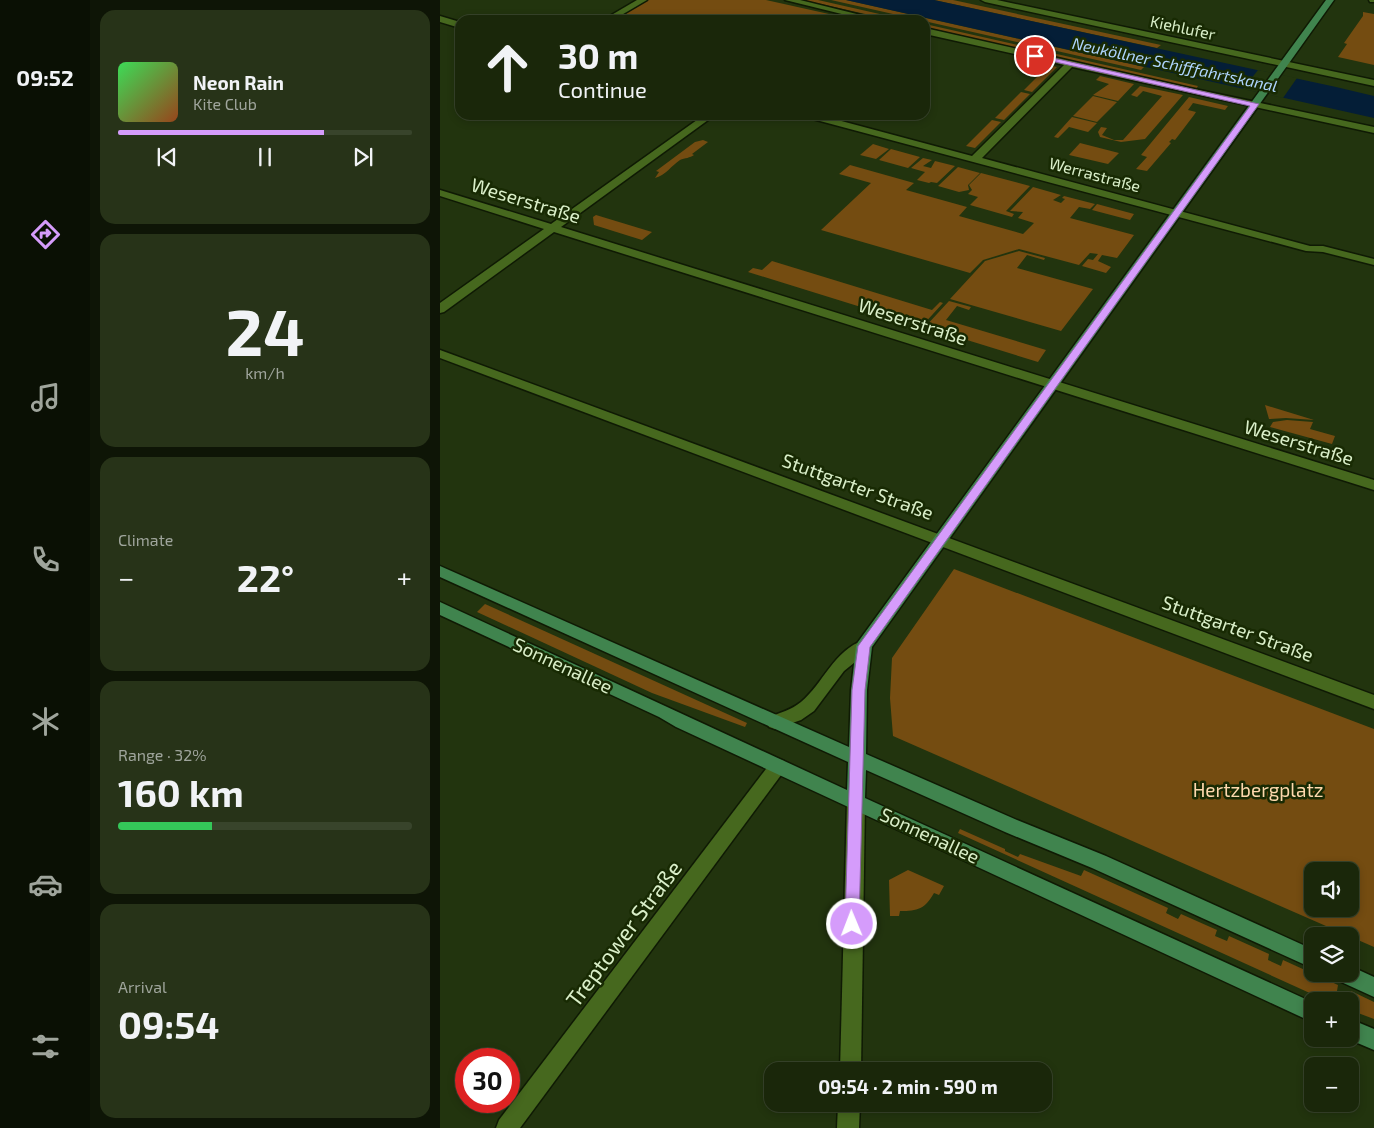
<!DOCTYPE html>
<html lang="en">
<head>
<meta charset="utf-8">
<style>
  :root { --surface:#1a270a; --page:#273318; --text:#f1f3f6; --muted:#9fa59c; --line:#38442b; --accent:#d59cfb }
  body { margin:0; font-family:"Exo 2",sans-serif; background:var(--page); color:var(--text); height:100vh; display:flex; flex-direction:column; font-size:19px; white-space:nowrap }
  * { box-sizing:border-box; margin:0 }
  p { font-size:16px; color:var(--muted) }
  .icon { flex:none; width:28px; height:28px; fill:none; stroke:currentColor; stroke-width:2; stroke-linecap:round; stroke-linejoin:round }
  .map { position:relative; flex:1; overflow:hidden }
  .panel { display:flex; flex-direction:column; gap:10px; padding:10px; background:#0e1506; width:350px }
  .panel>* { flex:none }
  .top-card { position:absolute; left:15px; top:15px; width:475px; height:105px; border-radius:15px; box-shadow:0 2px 8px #0003,0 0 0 1px var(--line); background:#1a270a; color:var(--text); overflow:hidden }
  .controls { position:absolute; left:864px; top:862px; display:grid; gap:10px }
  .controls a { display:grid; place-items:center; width:55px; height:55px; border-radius:10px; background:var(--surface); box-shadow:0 2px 8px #0003,0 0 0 1px var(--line); font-size:25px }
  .speed { position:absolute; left:15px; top:1048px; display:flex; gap:10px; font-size:25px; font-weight:700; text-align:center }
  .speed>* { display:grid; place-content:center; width:65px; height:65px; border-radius:50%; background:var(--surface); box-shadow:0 2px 8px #0003,0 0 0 1px var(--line); line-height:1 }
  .speed .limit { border:8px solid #d22; background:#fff; color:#111 }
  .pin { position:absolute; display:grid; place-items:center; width:42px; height:42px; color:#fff; margin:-21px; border:2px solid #fff; border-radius:50%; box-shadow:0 1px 5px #0007 }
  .me { position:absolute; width:55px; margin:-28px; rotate:359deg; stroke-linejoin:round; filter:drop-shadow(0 0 4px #0008) }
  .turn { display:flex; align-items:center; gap:18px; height:105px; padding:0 20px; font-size:22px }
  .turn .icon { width:65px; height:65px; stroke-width:2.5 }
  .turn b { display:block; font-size:35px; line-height:42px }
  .big { font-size:38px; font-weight:700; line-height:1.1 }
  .panel .card { flex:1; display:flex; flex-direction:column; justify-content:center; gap:8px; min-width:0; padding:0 18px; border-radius:15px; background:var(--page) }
  .panel .dial { align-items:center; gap:0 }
  .dial b { font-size:65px; line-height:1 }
  .song { display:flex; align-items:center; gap:15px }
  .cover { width:60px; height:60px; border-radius:8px; background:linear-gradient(135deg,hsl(130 70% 55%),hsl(20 70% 35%)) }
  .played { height:5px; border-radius:2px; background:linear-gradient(90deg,var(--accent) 70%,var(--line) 70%) }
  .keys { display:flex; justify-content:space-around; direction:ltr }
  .heat { display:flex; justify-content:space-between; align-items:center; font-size:28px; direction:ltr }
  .charge { height:8px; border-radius:4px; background:linear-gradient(90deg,#34c759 32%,var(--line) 0) }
  .trip { position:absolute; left:324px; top:1062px; width:288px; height:50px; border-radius:15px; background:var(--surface); box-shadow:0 2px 8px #0003,0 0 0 1px var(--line); font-weight:700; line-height:50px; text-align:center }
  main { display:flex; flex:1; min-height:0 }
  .tabs { display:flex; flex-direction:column; width:90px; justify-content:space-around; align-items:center; background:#0a1004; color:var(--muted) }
  .tabs .icon { width:35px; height:35px }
  .tabs .selected { color:var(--accent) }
  .tabs b { font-size:22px; color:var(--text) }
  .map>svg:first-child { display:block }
</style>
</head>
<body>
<main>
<nav class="tabs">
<b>09:52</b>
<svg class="icon selected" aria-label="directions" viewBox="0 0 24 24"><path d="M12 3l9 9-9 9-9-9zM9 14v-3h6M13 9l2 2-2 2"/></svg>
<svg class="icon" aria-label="music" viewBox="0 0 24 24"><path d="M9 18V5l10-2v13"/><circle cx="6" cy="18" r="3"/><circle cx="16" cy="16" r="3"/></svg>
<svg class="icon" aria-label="phone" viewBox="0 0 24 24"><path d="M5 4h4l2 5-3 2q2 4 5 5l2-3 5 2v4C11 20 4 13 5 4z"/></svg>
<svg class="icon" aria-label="climate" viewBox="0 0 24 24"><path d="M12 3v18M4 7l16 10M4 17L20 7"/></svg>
<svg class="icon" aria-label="car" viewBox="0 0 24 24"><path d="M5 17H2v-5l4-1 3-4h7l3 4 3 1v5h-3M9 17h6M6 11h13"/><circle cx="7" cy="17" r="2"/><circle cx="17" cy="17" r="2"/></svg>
<svg class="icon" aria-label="filters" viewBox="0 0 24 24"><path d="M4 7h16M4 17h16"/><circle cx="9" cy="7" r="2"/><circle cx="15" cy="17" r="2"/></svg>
</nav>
<section class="panel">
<div class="card">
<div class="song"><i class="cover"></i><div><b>Neon Rain</b><p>Kite Club</p></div></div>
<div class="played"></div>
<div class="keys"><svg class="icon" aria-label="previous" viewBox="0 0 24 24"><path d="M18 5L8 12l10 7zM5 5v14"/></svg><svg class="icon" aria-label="pause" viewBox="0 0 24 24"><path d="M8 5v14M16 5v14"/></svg><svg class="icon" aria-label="next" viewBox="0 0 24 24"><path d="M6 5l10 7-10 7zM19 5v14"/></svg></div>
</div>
<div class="card dial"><b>24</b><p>km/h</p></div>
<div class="card"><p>Climate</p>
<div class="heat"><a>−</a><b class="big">22°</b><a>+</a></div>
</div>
<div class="card"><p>Range · 32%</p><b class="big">160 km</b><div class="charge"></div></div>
<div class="card"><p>Arrival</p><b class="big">09:54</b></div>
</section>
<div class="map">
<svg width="934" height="1128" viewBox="0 0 934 1128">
  <rect width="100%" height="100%" fill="#22340e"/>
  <!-- green -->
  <g fill="#744c11" fill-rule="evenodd">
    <polygon points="207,0 326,0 389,14 381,20 176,20"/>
    <polygon points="363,0 378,0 466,20 452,20"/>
    <polygon points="391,0 406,0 704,67 701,70"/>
    <polygon points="494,0 513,0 721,45 717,48"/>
    <polygon points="923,12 934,14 934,65 898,57 907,44 904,43 923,16"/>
    <polygon points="485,24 758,86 756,89 485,27"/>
    <polygon points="609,65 617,67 592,92 584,90"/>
    <polygon points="660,76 694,84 678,101 653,95 669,84 656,80"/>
    <polygon points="700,86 743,95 705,139 681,142 660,137 658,132 661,127 667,128 662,135 674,140 683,140 722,96 703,91 697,97 691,95"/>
    <polygon points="581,92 590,94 564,120 555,118"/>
    <polygon points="653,96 677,102 657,122 633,116"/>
    <polygon points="749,97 788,106 785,110 753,103 748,110 756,112 754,115 735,140 732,139 729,142 731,143 707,171 696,169 707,157 701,155"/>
    <polygon points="632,117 657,123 648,132 629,127 618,138 614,137"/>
    <polygon points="552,120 561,122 535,148 526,146"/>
    <path d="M 263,140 L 268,142 L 252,154 L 254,155 C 250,158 245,158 240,160 C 232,165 225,176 215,178 L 219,172 L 216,171 L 255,142 Z"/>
    <polygon points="640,143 679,153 668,164 629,155"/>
    <polygon points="433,144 449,149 436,159 420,155"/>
    <polygon points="451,149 480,157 468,168 439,160"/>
    <polygon points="483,158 492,160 483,166 491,168 495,161 515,166 497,183 491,182 489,183 477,180 485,172 471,168"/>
    <polygon points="410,165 474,183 466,190 527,207 519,216 583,234 594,223 578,218 583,212 570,211 593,187 621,195 613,200 621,203 625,199 622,198 624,196 655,204 650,209 639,207 630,218 694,235 677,258 662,255 658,261 671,267 666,273 642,266 648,259 653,260 658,254 650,253 639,265 579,249 543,260 530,273 381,230 431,183 399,174"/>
    <polygon points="518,167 540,173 528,185 529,190 519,192 498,186"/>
    <polygon points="541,173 590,186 566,211 574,214 572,217 530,205 538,197 528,194 532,190 529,185"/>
    <polygon points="657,204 694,214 690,220 652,210"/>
    <polygon points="156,215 212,232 202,240 154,225 153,217"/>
    <polygon points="579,251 605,258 604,260 587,255 577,268 653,289 621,331 510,299 545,261"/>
    <polygon points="332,261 492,310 500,302 503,303 482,326 308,272 313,268 322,270"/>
    <polygon points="509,301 531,307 529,310 517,306 506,320 606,350 598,362 485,327"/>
    <polygon points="825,405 874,420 846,418 829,419"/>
    <polygon points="847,420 873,422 870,429 895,436 892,444 830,427 833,422"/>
    <path d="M 514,569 L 934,729 L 934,947 L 453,736 L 450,698 L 452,658 ZM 910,871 L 910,909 L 872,909 L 872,871 Z"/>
    <polygon points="45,604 307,723 305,727 212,693 37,612"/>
    <polygon points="520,829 565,849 565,851 578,857 580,854 641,876 644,870 728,908 726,913 738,919 741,914 777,930 775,936 787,941 789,936 829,954 828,960 841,966 843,960 898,985 897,991 909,997 911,991 934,1002 934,1019 910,1010 910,1001 888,1001 883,999 518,833"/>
    <path d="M 468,870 L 504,886 L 499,895 L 494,893 C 485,909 478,911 460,911 L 459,916 L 450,916 L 449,880 Z"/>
  </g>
  <!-- water -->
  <polygon fill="#041e37" points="406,0 494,0 896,87 934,96 934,118"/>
  <!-- pier -->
  <polygon fill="#22340e" points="818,70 857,78 843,98 803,89"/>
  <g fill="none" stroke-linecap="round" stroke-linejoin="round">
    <!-- street casing -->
    <g stroke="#0f1a04" stroke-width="3">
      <g id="street">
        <polygon points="197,0 207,0 173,20 163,20"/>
        <polygon points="345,0 360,0 441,20 426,20"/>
        <polygon points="541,0 557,0 934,80 934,86 545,2"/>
        <polygon points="929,0 934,0 934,2 930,2"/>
        <polygon points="0,16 20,22 20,28 0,22"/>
        <polygon points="485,28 750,88 934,127 934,133 632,67 542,158 870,246 883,246 934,259 934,265 883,252 866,251 365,117 363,115 379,115 532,156 624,65 485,34"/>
        <polygon points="264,115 275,115 121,227 934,480 934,490 114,232 4,312 0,313 0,303 104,229 0,196 0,190 111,224"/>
        <polygon points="0,350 934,695 934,709 0,358"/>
        <path d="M 424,640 L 430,642 L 432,646 L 430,650 L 404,671 L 374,711 L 361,720 L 335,729 L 329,727 L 327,722 L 329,717 C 340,713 351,710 361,702 C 383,684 394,650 424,640 Z"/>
        <polygon points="338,759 344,761 347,766 344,771 80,1128 56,1128 59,1120 332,761"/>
        <polygon points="416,793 422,796 425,801 421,1071 400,1071 407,801 410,796"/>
        <polygon points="398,1104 420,1104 419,1128 397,1128"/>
      </g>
    </g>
    <!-- secondary casing -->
    <g stroke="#0f1a04" stroke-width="3">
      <g id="secondary">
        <polygon points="886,0 894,0 432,647 427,690 426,754 577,820 666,856 872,949 872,968 652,868 565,832 426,770 425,798 872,1002 872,1022 236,727 219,717 0,615 0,602 407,790 408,762 0,577 0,566 409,747 411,690 416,646 418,642"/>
        <polygon points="910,966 934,977 934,997 899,981 896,974 910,974"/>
        <polygon points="910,1019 934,1029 934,1050 908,1039 910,1039"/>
      </g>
    </g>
    <!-- street -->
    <use href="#street" fill="#46681e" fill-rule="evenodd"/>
    <!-- secondary -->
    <use href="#secondary" fill="#40844e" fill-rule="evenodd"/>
  </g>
  <!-- route -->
  <polygon fill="#d59cfb" stroke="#8a65a3" points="595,54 819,104 430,647 425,690 419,924 417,929 412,931 407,929 405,924 412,690 418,646 810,106 593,57 593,54"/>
  <g text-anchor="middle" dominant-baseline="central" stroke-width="5" stroke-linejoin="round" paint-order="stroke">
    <!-- far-street labels -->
    <g font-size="16" fill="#daefc9" stroke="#182a03">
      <text transform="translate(743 27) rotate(12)">Kiehlufer</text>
      <text transform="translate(655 174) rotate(15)">Werrastraße</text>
    </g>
    <!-- far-water labels -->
    <g font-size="16" font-style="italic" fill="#aed4fd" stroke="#182a03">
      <text transform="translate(735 64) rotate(12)">Neuköllner Schifffahrtskanal</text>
    </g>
    <!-- street labels -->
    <g font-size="19" fill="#daefc9" stroke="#182a03">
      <text transform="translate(86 200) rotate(17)">Weserstraße</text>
      <text transform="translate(473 321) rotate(18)">Weserstraße</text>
      <text transform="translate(859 442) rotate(17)">Weserstraße</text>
      <text transform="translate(418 486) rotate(20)">Stuttgarter Straße</text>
      <text transform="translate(798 628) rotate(20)">Stuttgarter Straße</text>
      <text transform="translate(123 665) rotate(25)">Sonnenallee</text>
      <text transform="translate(490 835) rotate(25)">Sonnenallee</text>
    </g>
    <!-- park labels -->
    <g font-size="19" fill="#fed8ad" stroke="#182a03">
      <text x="818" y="789">Hertzbergplatz</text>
    </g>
    <!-- near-street labels -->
    <g font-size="22" fill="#daefc9" stroke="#182a03">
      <text transform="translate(183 933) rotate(-53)">Treptower Straße</text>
    </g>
  </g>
</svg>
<div class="controls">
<a><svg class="icon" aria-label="sound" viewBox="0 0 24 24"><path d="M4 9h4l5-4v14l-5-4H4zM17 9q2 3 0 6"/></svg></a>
<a><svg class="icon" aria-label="layers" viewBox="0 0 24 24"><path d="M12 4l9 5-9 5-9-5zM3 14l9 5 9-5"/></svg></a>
<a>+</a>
<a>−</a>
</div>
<div class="speed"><div class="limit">30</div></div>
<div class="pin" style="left:595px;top:56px;background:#d93025"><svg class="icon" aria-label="arrive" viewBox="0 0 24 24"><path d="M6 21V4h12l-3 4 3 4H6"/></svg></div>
<svg class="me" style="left:412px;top:924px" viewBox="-20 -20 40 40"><circle r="17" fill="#d59cfb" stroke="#fff" stroke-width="3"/><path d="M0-11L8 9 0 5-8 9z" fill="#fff"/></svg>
<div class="trip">09:54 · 2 min · 590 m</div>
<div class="top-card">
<div class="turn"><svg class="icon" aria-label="ahead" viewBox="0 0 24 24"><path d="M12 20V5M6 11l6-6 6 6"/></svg><div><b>30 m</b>Continue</div></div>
</div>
</div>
</main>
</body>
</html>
